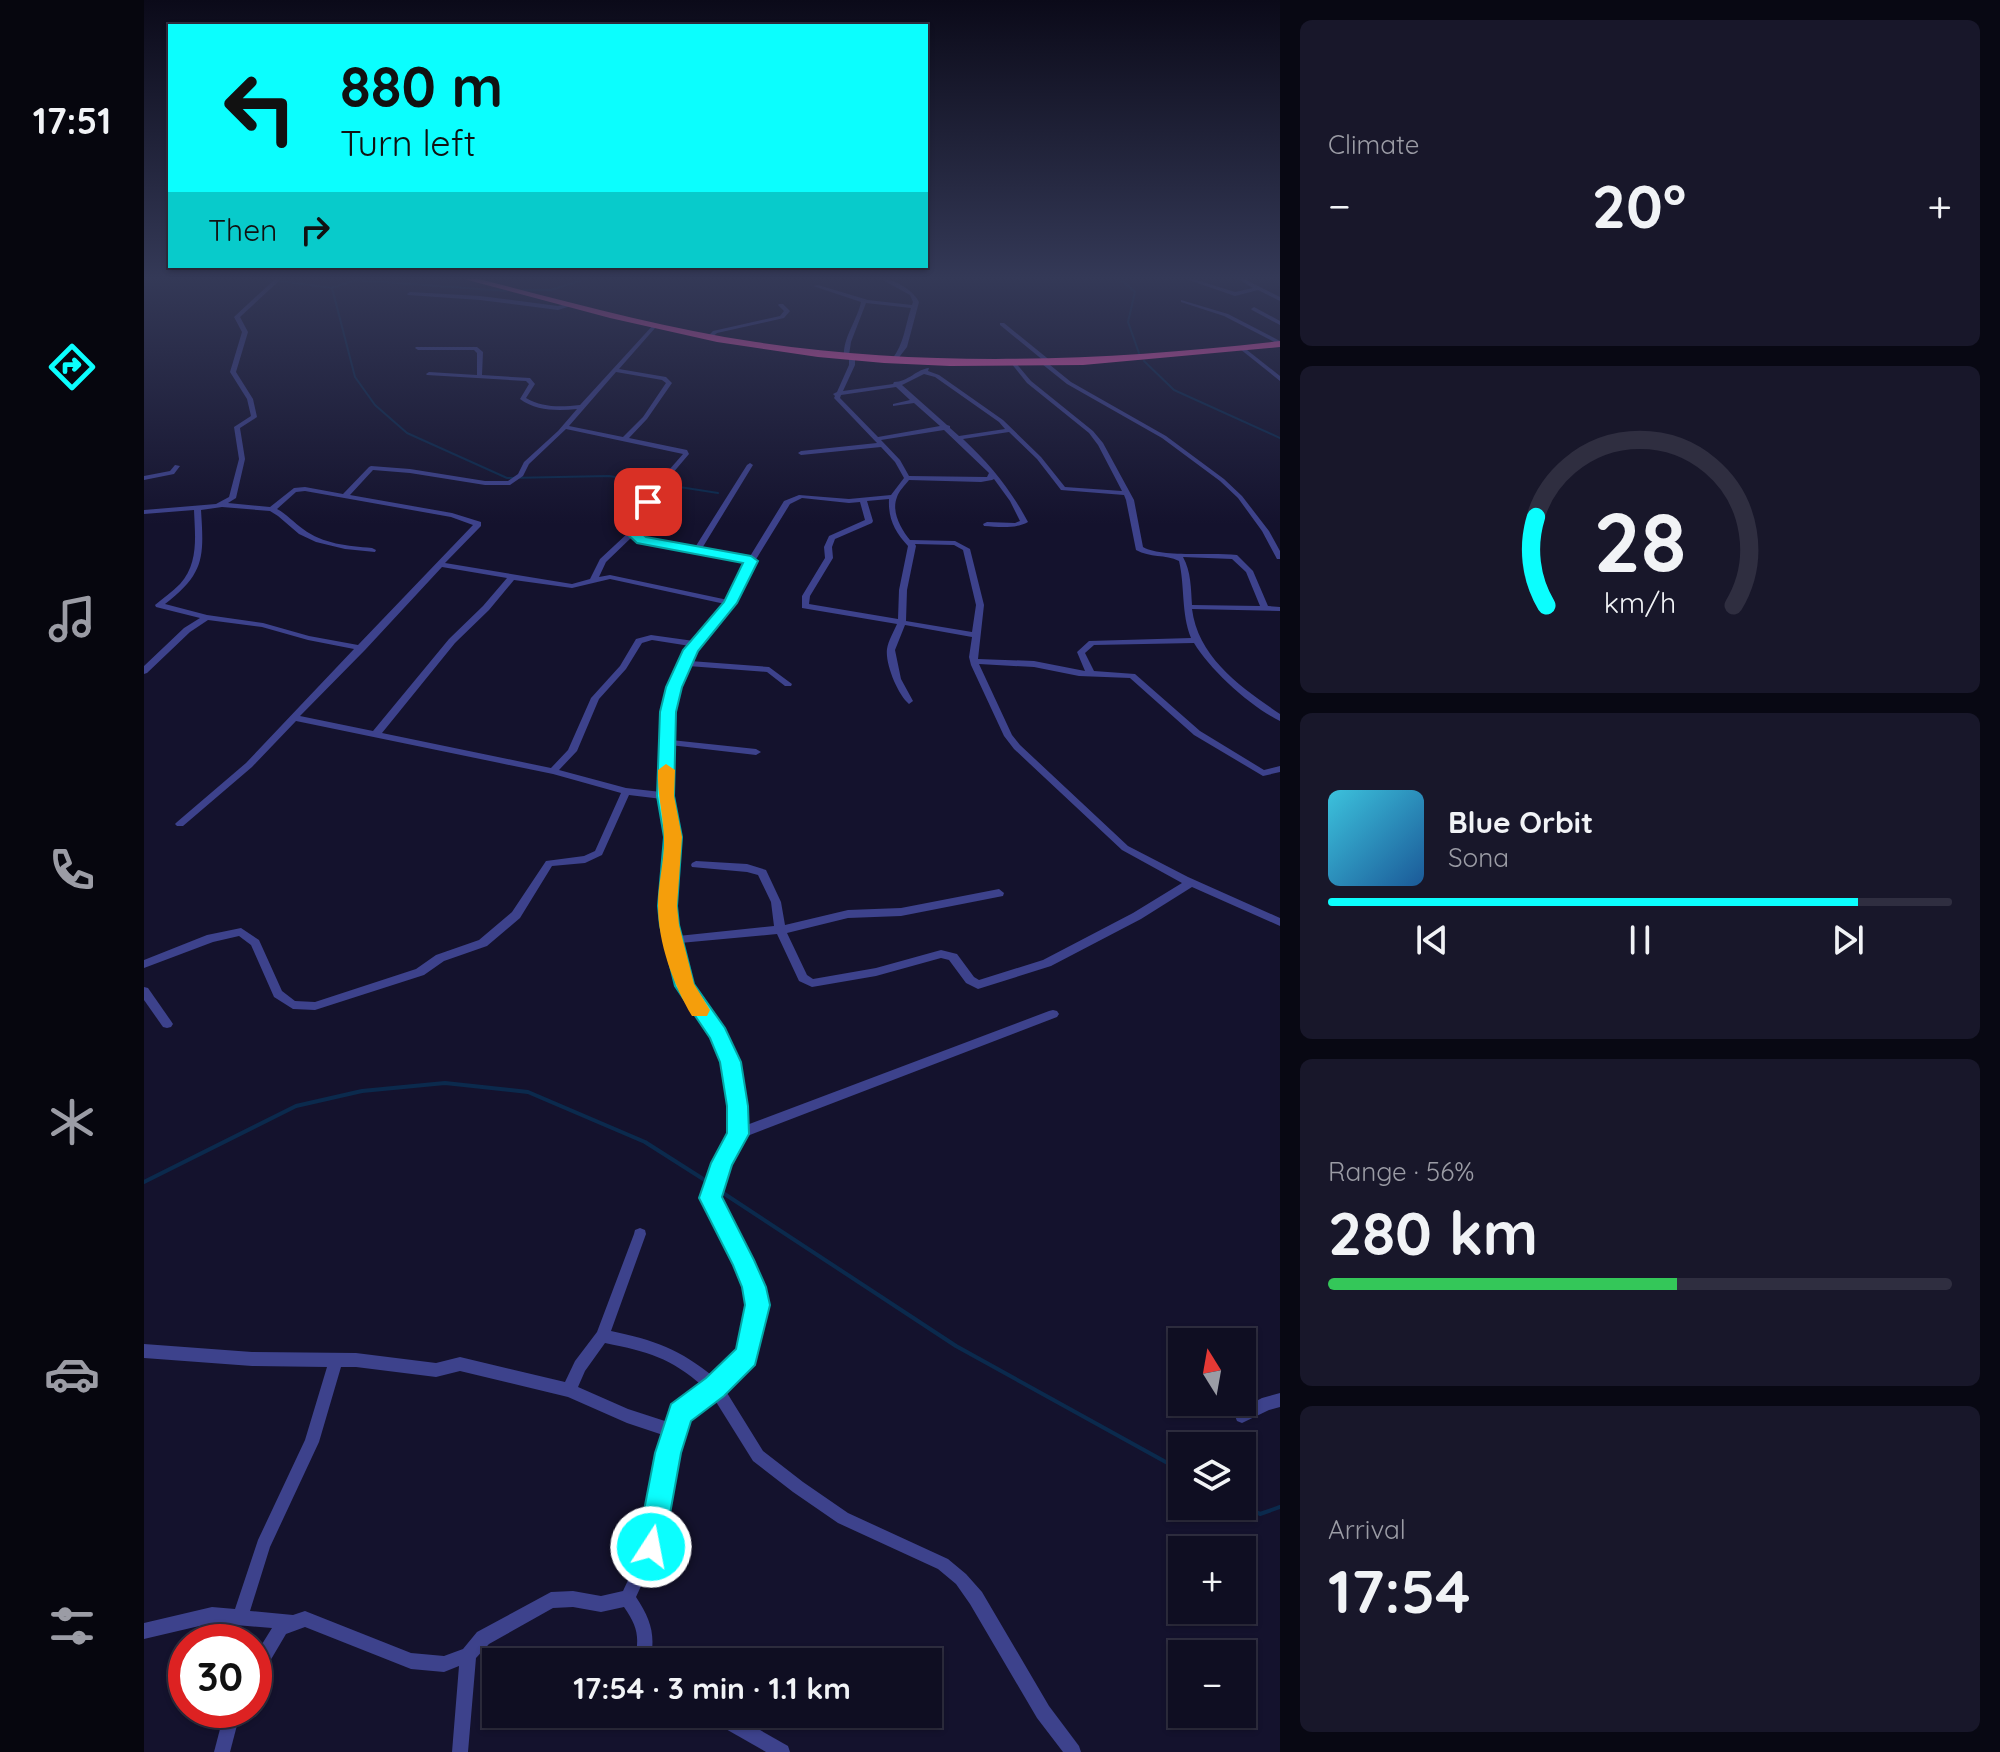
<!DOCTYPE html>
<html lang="en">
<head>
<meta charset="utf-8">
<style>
  :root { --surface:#0f0e22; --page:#18172a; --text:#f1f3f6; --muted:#9b9ca5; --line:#2f2e40; --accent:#0bfefe }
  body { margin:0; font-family:Quicksand,sans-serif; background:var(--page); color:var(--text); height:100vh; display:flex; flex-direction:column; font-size:30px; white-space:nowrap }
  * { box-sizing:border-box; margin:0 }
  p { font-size:26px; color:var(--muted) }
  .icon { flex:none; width:44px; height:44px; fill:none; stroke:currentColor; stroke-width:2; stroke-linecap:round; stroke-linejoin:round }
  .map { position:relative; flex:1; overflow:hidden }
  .side { display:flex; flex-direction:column; gap:20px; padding:20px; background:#080813; width:720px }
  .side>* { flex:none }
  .guide { position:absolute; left:24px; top:24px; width:760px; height:244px; border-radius:0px; box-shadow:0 2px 6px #0004,0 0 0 2px var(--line); background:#0bfefe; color:#111; overflow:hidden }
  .needle { width:52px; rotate:349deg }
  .fabs { position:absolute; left:1024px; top:1328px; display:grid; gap:16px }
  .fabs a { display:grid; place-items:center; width:88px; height:88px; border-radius:0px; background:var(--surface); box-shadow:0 2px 6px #0004,0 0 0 2px var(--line); font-size:40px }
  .speed { position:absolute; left:24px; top:1624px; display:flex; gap:16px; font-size:40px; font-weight:700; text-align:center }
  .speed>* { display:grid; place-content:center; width:104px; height:104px; border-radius:50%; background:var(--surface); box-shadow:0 2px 6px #0004,0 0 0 2px var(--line); line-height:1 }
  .speed .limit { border:12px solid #d22; background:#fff; color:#111 }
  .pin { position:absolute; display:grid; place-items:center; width:68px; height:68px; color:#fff; margin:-34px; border-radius:16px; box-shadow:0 4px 12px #0006 }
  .me { position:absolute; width:88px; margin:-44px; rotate:11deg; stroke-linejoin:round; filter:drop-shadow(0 0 6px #0008) }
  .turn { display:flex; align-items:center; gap:28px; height:168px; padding:0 40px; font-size:36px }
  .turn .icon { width:104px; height:104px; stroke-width:2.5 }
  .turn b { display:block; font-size:56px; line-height:68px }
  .then { display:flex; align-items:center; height:76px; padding:0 40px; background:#0003; gap:16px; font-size:30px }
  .big { font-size:60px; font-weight:700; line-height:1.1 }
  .side .card { flex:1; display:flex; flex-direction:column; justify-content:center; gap:12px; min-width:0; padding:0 28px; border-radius:12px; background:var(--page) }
  .side .dial { align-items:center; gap:0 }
  .dial svg { height:208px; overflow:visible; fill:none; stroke:var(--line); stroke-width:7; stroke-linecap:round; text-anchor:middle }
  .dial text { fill:var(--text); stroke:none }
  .song { display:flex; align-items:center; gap:24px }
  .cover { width:96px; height:96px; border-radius:12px; background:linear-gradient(135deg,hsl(190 70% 55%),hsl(210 70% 35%)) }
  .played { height:8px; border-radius:4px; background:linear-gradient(90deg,var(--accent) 85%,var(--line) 85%) }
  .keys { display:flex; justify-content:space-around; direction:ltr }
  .heat { display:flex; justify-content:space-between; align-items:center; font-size:44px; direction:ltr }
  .charge { height:12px; border-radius:6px; background:linear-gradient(90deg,#34c759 56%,var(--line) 0) }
  .trip { position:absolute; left:338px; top:1648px; width:460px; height:80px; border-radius:0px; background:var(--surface); box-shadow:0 2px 6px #0004,0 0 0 2px var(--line); font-weight:700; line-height:80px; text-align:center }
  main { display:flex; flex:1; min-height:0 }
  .tabs { display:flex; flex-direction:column; width:144px; justify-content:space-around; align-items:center; background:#06060e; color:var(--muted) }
  .tabs .icon { width:56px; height:56px }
  .tabs .on { color:var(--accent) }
  .tabs b { font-size:36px; color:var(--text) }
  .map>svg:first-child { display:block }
</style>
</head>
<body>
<main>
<nav class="tabs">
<b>17:51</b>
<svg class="icon on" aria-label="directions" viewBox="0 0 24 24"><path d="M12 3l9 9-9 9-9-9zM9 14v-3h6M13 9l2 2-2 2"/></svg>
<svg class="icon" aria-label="music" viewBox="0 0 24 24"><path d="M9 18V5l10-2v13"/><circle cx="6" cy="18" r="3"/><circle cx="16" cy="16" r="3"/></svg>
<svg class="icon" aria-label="phone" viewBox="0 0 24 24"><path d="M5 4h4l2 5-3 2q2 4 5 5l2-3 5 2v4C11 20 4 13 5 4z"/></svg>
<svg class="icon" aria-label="climate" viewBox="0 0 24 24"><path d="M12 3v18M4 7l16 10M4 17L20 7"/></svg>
<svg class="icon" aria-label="car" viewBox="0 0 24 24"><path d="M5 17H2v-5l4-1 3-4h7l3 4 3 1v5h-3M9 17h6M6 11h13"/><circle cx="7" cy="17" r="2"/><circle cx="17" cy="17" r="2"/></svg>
<svg class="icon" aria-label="filters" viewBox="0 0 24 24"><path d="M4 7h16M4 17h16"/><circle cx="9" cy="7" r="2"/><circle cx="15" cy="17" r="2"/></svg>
</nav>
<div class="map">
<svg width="1136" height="1752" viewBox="0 0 1136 1752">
  <rect width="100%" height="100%" fill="#14122d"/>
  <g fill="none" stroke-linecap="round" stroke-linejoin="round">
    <!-- stream-far1 -->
    <g stroke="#0b2a4d" stroke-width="2">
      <polyline points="120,279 127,281"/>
      <polyline points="976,279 991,292 984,322 996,356"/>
      <polyline points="136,281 188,288 211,280 363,291"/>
      <polyline points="188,288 211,377 231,405 263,433 363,478 465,476 574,493"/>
      <polyline points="379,290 407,290 441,279"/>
      <polyline points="1000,361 1030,390 1136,438"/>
    </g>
    <!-- stream -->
    <g stroke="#0b2a4d" stroke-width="4">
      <polyline points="0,1182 152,1106 218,1091 301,1083 384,1092 501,1142 567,1184"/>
      <polyline points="573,1189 812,1346 1038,1471"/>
      <polyline points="1098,1504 1116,1514 1136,1507"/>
    </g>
    <!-- street -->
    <g fill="#3d428c" fill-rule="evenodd">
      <path d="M 131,279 L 137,279 L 96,317 L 104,332 L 92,372 L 109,399 L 113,417 L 96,428 L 101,459 L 92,498 L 84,503 L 126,507 L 150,488 L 161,487 L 199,494 L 225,467 L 227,466 L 266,469 L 341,481 L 364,481 L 374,474 L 380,462 L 414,431 L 433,409 C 413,411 392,411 376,399 L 385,384 L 382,381 L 283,375 L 282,374 L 285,372 L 333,375 L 333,353 L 330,350 L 274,350 L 271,348 L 272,347 L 333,347 L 339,352 L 338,375 L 386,378 L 391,384 L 382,398 C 399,408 417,407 436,405 L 510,324 L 513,326 L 512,327 L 475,369 L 522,377 L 528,383 L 503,419 L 485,438 L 543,450 L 545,454 L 517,487 L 492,532 L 511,542 L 550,549 L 603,465 L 606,463 L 609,465 L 557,550 L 605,558 L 640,501 L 655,495 L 705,499 L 747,495 L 760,478 L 751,462 L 737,447 L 657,455 L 654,453 L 657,451 L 733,443 L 690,398 L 691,396 L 689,394 L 693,392 L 705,365 L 705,356 L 708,354 L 711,356 L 711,365 L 699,391 L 749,384 L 750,382 C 764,382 773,369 785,368 L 784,371 L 795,375 L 859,420 L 897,457 L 921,487 L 978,491 L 954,445 L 945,433 L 883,383 L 867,363 L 870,361 L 887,381 L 949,431 L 959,443 L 990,500 L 999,547 C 1018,558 1068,552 1093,555 L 1109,571 L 1124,606 L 1136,607 L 1136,611 L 1048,609 C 1054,658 1098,688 1136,714 L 1136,721 C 1107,707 1066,670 1050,643 L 950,645 L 941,653 L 950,671 L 991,674 L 1056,731 L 1120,770 L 1136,766 L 1136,772 L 1119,776 L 1050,735 L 986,678 L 935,676 L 890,667 L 835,664 L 868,735 L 876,745 L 984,846 L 1044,877 L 1136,918 L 1136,926 L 1048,887 L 997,919 L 907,966 L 834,989 L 822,983 L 805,960 L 797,958 L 732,976 L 668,987 L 655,981 L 633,934 L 536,943 L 546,985 L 578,1031 L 592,1062 L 600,1106 L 600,1126 L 905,1011 L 909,1010 L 913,1011 L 915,1014 L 913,1017 L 598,1138 L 584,1164 L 573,1197 L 593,1233 L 617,1287 L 620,1305 L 608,1361 L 580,1388 L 619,1451 L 659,1482 L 704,1513 L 804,1559 L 822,1574 L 838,1592 L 905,1706 L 935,1746 L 937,1752 L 919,1752 L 893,1718 L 826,1604 L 812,1584 L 794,1569 L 694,1523 L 649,1492 L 609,1461 L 569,1397 L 543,1418 L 531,1453 L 515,1547 L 492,1597 C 507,1620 512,1635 506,1662 L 490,1662 C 496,1638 494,1627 480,1607 L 457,1612 L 429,1607 L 409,1608 L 345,1644 L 332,1658 L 324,1752 L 308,1752 L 315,1666 L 300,1672 L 267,1669 L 161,1627 L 142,1634 L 116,1678 L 110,1680 L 110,1657 L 128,1628 L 68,1623 L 0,1639 L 0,1623 L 68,1607 L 91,1609 L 114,1540 L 161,1440 L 183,1367 L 108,1366 L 0,1358 L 0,1344 L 108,1352 L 212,1353 L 292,1363 L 316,1357 L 421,1382 L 431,1361 L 453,1332 L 490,1234 L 491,1230 L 496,1228 L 501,1230 L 502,1234 L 467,1331 C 510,1340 536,1349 571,1378 L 597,1352 L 606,1305 L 603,1287 L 582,1236 L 561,1198 L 572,1163 L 588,1133 L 588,1106 L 580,1062 L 569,1036 L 536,986 L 524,940 L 518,906 L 524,837 L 518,799 L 485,795 L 458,855 L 441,863 L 408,866 L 376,918 L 343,946 L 300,961 L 280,975 L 171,1010 L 149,1009 L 130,997 L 107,945 L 95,936 L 69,942 L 0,968 L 0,960 L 63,935 L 97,928 L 115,940 L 138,991 L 151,1001 L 171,1002 L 272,969 L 292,955 L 335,940 L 368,912 L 402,861 L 440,856 L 451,851 L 477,793 L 409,774 L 152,721 L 108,767 L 39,826 L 33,826 L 31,824 L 33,822 L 102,763 L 210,649 L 164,640 L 118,627 L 64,620 L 46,632 L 3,673 L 0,674 L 0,666 L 40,628 L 56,618 L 12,607 L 11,605 C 19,598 28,592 36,584 C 55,563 51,536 50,510 L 0,514 L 0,510 L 72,504 L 85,497 L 95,459 L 90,427 L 107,416 L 103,399 L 86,372 L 98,332 L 90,317 ZM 472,372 L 518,380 L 522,383 L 499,417 L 479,437 L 425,426 ZM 780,374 L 791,377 L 855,422 L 861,429 L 815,436 L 806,428 L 806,426 L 803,425 L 758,385 ZM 752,387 L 766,400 L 749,404 L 749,406 L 770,403 L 796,426 L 734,437 L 696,398 L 697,395 ZM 422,429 L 539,454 L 511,486 L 485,532 L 456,559 L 446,579 L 428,584 L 301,563 L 337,526 L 337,522 L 308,513 L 206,495 L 229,470 L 266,473 L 341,485 L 366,485 L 379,476 L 385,464 ZM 800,430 L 845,473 L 843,477 L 765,476 L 756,460 L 737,440 ZM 865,432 L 893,459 L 917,490 L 980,495 L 982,500 L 992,550 C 1006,558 1021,554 1035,561 C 1041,586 1037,613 1047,638 L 945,641 L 933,652 L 941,671 L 890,661 L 834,659 L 840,605 L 826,549 L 811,541 L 766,540 C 757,529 747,512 753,497 C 755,491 761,485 765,480 L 837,482 L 848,480 L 850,479 L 866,501 L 876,521 L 871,523 L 843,522 L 839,524 L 840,526 C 855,527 871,529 884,522 C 867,490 846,464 819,439 ZM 161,491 L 307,517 L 329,525 L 214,645 L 165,636 L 119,623 L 63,615 L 21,604 C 61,573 60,557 57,510 L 78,507 L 126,511 L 134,516 L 155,534 L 172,542 L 201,549 L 231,552 L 232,550 L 228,548 C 204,546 179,544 159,529 C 150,523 143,514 133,509 L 152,492 ZM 658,498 L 705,503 L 716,502 L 721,520 L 685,536 L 680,547 L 681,558 L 658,596 L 658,608 L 753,624 C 750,631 744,641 743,649 C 741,664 754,695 765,704 L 769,701 L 757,679 L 751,650 L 761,625 L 828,637 L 825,657 L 827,665 L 860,736 L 870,749 L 978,850 L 1038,883 L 989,913 L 899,960 L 835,980 L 830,977 L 813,954 L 797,950 L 732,968 L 669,979 L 663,975 L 643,933 L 704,918 L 757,916 L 859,896 L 860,893 L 855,889 L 757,908 L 704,910 L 641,925 L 637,902 L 622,870 L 603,864 L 552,861 L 548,863 L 547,865 L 548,867 L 603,872 L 614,875 L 627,902 L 630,926 L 534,936 L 528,906 L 534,837 L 527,796 L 526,745 L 612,755 L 617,752 L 612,749 L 527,740 L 534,687 L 544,666 L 623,672 L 641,686 L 647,686 L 648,684 L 625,667 L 546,661 L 551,651 L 590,603 L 611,561 L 646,504 ZM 745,499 C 744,519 751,532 764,546 L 755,590 L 754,619 L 665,604 L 666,596 L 689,558 L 688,547 L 691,539 L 728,523 L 729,521 L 723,501 ZM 489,536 L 509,546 L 602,562 L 584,600 L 466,575 L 455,577 L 462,562 ZM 771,544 L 810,545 L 819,550 L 832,605 L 828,632 L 762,621 L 763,590 L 772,546 ZM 1039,557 L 1088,559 L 1102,572 L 1116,606 L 1048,605 C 1047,589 1047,571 1039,557 ZM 298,567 L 363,578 L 339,606 L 305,639 L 229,731 L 156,716 L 221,650 ZM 466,579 L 581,604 L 550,641 L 507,635 L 492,639 L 476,666 L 447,698 L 424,750 L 407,768 L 238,733 L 311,643 L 345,610 L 370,580 L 428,588 ZM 508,640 L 546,646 C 516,687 518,743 517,792 L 482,788 L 415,770 L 433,751 L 455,699 L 482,669 L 498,643 ZM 461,1343 C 505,1352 525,1357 560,1387 L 532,1408 L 527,1423 L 484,1409 L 434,1387 L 441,1371 ZM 197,1367 L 212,1367 L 292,1377 L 316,1371 L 424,1397 L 483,1423 L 522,1436 L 517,1453 L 500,1546 L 479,1591 L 457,1596 L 429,1591 L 407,1592 L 333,1632 L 319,1649 L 300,1656 L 267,1653 L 161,1611 L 149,1615 L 106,1611 L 126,1547 L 175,1442 Z"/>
      <path d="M 737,279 C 751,279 769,290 775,302 L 763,347 L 753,360 L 749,360 L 748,359 C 760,344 761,326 767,308 L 722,303 L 707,342 L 705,355 L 700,356 C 699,337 713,321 717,302 L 669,286 L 674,285 L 724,300 L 768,305 L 769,302 L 766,295 Z"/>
      <polygon points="1042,279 1049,279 1091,292 1109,288 1094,279 1100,279 1136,297 1136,301 1114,290 1091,296"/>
      <polygon points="266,292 336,296 414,306 427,303 430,305 414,310 336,300 264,295 263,294"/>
      <polygon points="1037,300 1084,314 1136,341 1136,345 1080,316 1037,302"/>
      <polygon points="635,304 639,304 646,311 640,318 573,333 566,339 563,337 569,331 636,316 640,311 634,305"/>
      <polygon points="1110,307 1136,321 1136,325 1108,310 1107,309"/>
      <polygon points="856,323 860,323 908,362 908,364 906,365 927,382 1022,436 1080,479 1098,496 1125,531 1136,551 1136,559 1133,559 1118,531 1094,498 1076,481 1018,438 923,384 898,364 898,362 900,361 856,325"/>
      <polygon points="1098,346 1136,376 1136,381 1096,349 1096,347"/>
      <polygon points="31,465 36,466 30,474 0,480 0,476 26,471"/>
      <polygon points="0,987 4,988 27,1021 29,1024 27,1027 23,1028 19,1027 0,1000"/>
      <polygon points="1136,1393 1136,1407 1125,1410 1098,1423 1093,1421 1091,1416 1093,1411 1118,1398"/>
      <polygon points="81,1710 97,1710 86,1752 70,1752"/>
      <polygon points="564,1714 588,1714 644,1746 646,1752 622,1752 566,1720"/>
    </g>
    <!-- highway -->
    <path fill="#ff59ba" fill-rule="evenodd" d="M 320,279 L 335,279 C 426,302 518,328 612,342 C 787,368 961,361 1136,341 L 1136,347 L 939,365 L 806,366 L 740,363 L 674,357 L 573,342 L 466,318 Z"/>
  </g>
  <!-- sky -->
  <linearGradient id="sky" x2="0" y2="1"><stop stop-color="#0b0a19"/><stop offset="0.53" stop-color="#343957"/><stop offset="1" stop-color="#343957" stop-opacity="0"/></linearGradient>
  <rect width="1136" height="524" fill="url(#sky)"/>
  <!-- route -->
  <polygon fill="#0bfefe" stroke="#07a5a5" stroke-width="2" points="504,498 511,502 496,532 502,537 607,556 614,561 593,603 554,651 538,687 532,712 530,796 538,837 533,906 535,925 550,984 581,1028 597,1062 604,1106 605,1134 588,1165 578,1197 610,1260 622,1287 626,1305 611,1365 580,1396 547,1421 537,1453 520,1547 516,1557 507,1561 497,1557 493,1547 511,1453 527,1404 562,1378 592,1349 601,1305 598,1287 589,1265 555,1198 567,1163 583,1133 583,1106 576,1062 566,1038 531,986 516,925 514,906 520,837 513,796 516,712 522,687 539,650 580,602 599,563 493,543 482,533 498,502"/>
  <!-- slow -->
  <path fill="#f59e0b" d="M 522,764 L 531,770 L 530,796 L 538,837 L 533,906 L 535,925 L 550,984 L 566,1010 L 563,1016 L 548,1016 C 529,984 514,943 514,905 C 514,882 521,860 520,837 C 519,814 513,793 514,770 Z"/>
</svg>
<div class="fabs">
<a><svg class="needle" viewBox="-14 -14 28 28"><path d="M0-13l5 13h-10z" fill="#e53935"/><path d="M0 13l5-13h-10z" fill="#9b9ca5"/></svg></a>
<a><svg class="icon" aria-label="layers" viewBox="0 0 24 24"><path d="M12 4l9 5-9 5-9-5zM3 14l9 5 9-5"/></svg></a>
<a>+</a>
<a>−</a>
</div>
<div class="speed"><div class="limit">30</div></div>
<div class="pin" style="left:504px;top:502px;background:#d93025"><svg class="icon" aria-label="arrive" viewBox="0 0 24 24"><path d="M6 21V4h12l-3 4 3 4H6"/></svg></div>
<svg class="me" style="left:507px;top:1547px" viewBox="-20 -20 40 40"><circle r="17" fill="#0bfefe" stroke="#fff" stroke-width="3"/><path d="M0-11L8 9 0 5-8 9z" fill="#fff"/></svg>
<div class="trip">17:54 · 3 min · 1.1 km</div>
<div class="guide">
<div class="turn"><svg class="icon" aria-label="left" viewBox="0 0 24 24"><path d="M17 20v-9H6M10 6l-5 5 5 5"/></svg><div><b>880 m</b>Turn left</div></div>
<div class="then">Then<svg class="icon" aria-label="right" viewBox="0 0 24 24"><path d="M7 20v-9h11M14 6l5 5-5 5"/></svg></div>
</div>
</div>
<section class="side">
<div class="card"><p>Climate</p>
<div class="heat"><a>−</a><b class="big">20°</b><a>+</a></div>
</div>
<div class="card dial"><svg viewBox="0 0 100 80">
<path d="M14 69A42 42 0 1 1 86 69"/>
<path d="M14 69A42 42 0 0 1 10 35" stroke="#0bfefe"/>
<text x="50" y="56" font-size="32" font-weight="700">28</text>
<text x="50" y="72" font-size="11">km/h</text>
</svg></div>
<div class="card">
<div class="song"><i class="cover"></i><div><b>Blue Orbit</b><p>Sona</p></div></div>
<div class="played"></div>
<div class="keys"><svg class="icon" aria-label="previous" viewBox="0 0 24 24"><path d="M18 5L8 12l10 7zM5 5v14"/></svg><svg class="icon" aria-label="pause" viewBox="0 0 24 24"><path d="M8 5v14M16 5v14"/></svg><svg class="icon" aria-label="next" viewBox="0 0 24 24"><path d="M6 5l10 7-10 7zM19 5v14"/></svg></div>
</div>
<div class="card"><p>Range · 56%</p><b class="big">280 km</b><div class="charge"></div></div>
<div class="card"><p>Arrival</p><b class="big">17:54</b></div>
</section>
</main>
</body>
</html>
